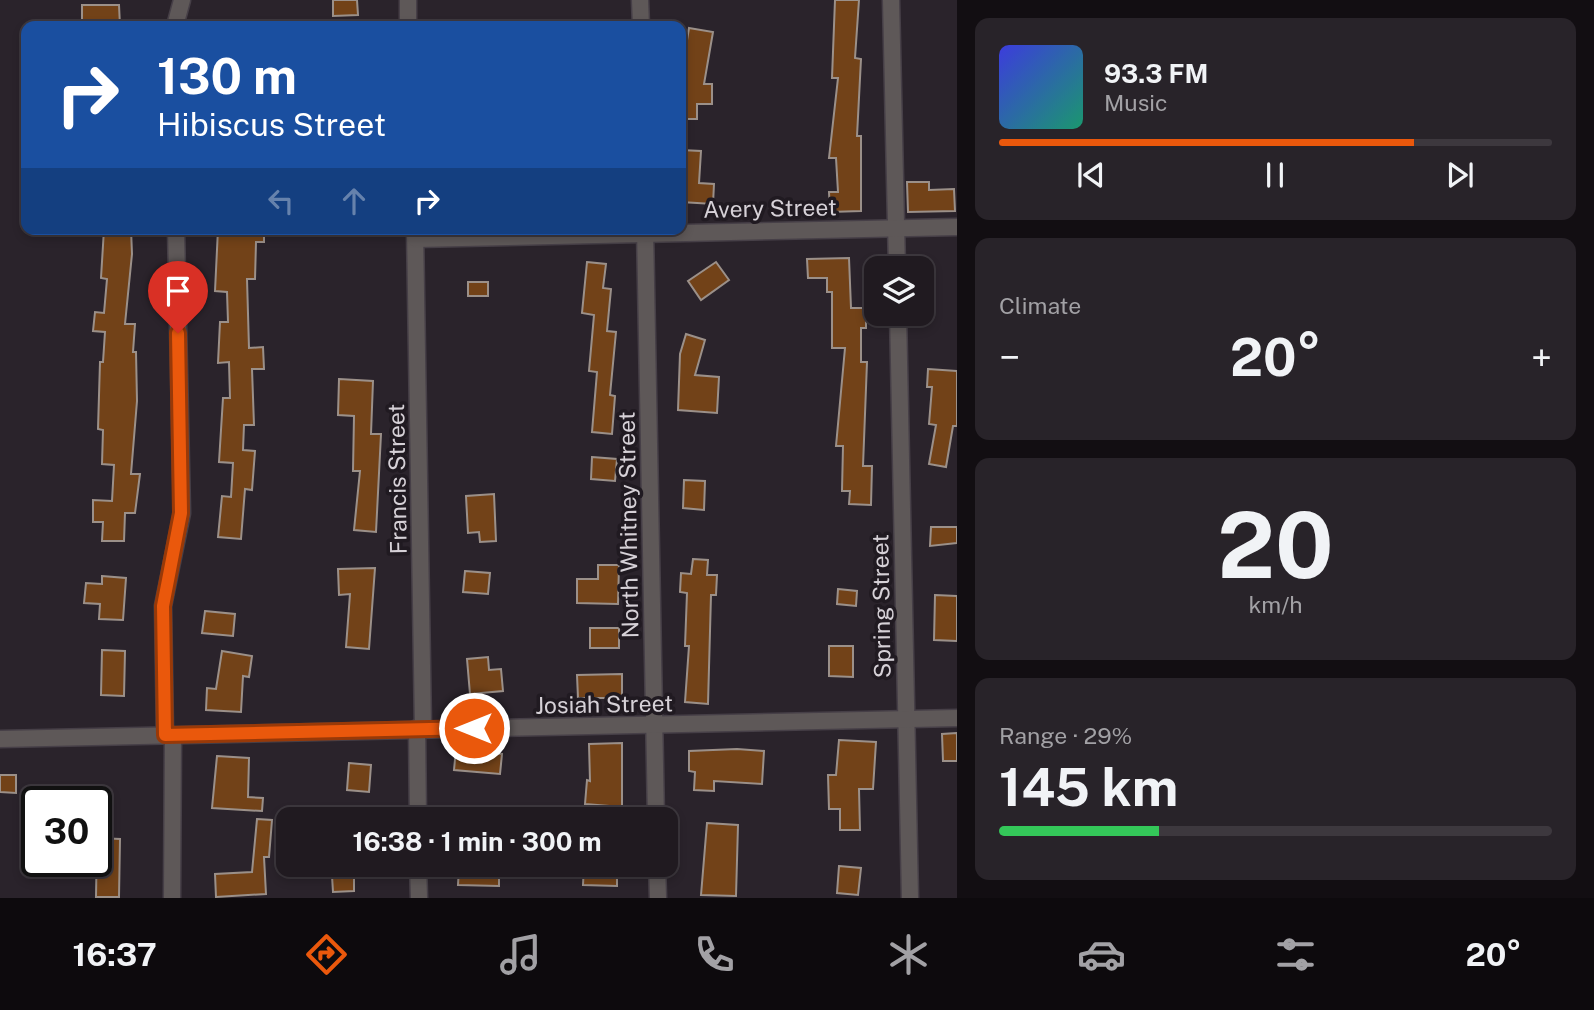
<!DOCTYPE html>
<html lang="en">
<head>
<meta charset="utf-8">
<style>
  :root { --surface:#201a20; --page:#282329; --text:#f1f3f6; --muted:#a2a1a5; --line:#3d383e; --accent:#ea580c }
  body { margin:0; font-family:"Public Sans",sans-serif; background:var(--page); color:var(--text); height:100vh; display:flex; flex-direction:column; font-size:26px; white-space:nowrap }
  * { box-sizing:border-box; margin:0 }
  p { font-size:23px; color:var(--muted) }
  .icon { flex:none; width:38px; height:38px; fill:none; stroke:currentColor; stroke-width:2; stroke-linecap:round; stroke-linejoin:round }
  .map { position:relative; flex:1; overflow:hidden }
  .drawer { display:flex; flex-direction:column; gap:18px; padding:18px; background:#120e12; width:637px }
  .drawer>* { flex:none }
  .hud { position:absolute; left:21px; top:21px; width:665px; height:214px; border-radius:14px; box-shadow:0 4px 10px #0003,0 0 0 2px var(--line); background:#1a4fa0; color:#fff; overflow:hidden }
  .tools { position:absolute; left:864px; top:256px; display:grid; gap:14px }
  .tools a { display:grid; place-items:center; width:70px; height:70px; border-radius:14px; background:var(--surface); box-shadow:0 4px 10px #0003,0 0 0 2px var(--line); font-size:35px }
  .speed { position:absolute; left:21px; top:786px; display:flex; gap:14px; font-size:35px; font-weight:700; text-align:center }
  .speed>* { display:grid; place-content:center; width:91px; height:91px; border-radius:50%; background:var(--surface); box-shadow:0 4px 10px #0003,0 0 0 2px var(--line); line-height:1 }
  .speed .limit { border:4px solid #111; border-radius:10px; background:#fff; color:#111 }
  .pin { position:absolute; display:grid; place-items:center; width:60px; height:60px; color:#fff; margin:-72px -30px; border-radius:50% 50% 50% 0; rotate:-45deg; box-shadow:0 0 7px #0007 }
  .pin .icon { rotate:45deg }
  .me { position:absolute; width:77px; margin:-38px; rotate:270deg; stroke-linejoin:round; filter:drop-shadow(0 0 5px #0008) }
  .turn { display:flex; align-items:center; gap:24px; height:147px; padding:0 21px; font-size:32px }
  .turn .icon { width:91px; height:91px; stroke-width:2.5 }
  .turn b { display:block; font-size:49px; line-height:60px }
  .lanes { display:flex; align-items:center; height:66px; padding:0 21px; background:#0003; justify-content:center; gap:35px; direction:ltr }
  .lanes .off { opacity:.35 }
  .big { font-size:52px; font-weight:700; line-height:1.1 }
  .drawer .widget { flex:1; display:flex; flex-direction:column; justify-content:center; gap:10px; min-width:0; padding:0 24px; border-radius:14px; background:var(--page) }
  .drawer .dial { align-items:center; gap:0 }
  .dial b { font-size:91px; line-height:1 }
  .song { display:flex; align-items:center; gap:21px }
  .cover { width:84px; height:84px; border-radius:10px; background:linear-gradient(135deg,hsl(240 70% 55%),hsl(160 70% 35%)) }
  .played { height:7px; border-radius:4px; background:linear-gradient(90deg,var(--accent) 75%,var(--line) 75%) }
  .keys { display:flex; justify-content:space-around; direction:ltr }
  .heat { display:flex; justify-content:space-between; align-items:center; font-size:38px; direction:ltr }
  .charge { height:10px; border-radius:5px; background:linear-gradient(90deg,#34c759 29%,var(--line) 0) }
  .trip { position:absolute; left:276px; top:807px; width:402px; height:70px; border-radius:14px; background:var(--surface); box-shadow:0 4px 10px #0003,0 0 0 2px var(--line); font-weight:700; line-height:70px; text-align:center }
  .tabs { display:flex; height:112px; justify-content:space-around; align-items:center; background:#0d0a0d; color:var(--muted) }
  .tabs .icon { width:49px; height:49px }
  .tabs .current { color:var(--accent) }
  .tabs b { font-size:32px; color:var(--text) }
  main { display:flex; flex:1; min-height:0 }
  .map>svg:first-child { display:block }
</style>
</head>
<body>
<main>
<div class="map">
<svg width="957" height="898" viewBox="0 0 957 898">
  <rect width="100%" height="100%" fill="#2a232b"/>
  <!-- building -->
  <g fill="#724218" stroke="#9b9089" stroke-width="2">
    <polygon points="333,0 357,0 358,15 333,16"/>
    <polygon points="835,0 859,0 855,58 861,59 857,136 861,136 861,211 830,212 829,192 838,192 836,158 829,158 838,78 832,78"/>
    <polygon points="82,5 119,5 120,26 82,25"/>
    <polygon points="689,28 713,32 704,84 712,84 712,104 697,104 697,119 681,119 681,77"/>
    <polygon points="681,150 701,151 699,183 714,184 713,204 681,202"/>
    <polygon points="907,182 929,182 929,190 954,189 955,211 908,212"/>
    <polygon points="104,229 131,229 132,254 125,324 135,324 133,352 136,352 137,401 131,474 140,474 135,513 125,513 124,541 102,541 103,522 93,522 93,500 112,501 114,465 102,464 103,430 98,429 100,362 103,362 105,332 93,331 95,312 104,313 107,279 101,278"/>
    <polygon points="218,229 264,229 264,242 256,242 255,279 247,279 249,348 263,347 264,369 252,369 254,425 244,425 243,450 255,451 252,490 245,489 241,539 218,537 222,496 231,497 233,463 219,462 223,398 230,398 229,362 218,363 220,322 228,322 227,292 215,291"/>
    <polygon points="849,258 851,308 866,308 866,328 861,328 861,362 867,362 863,466 872,466 871,505 849,504 850,491 842,491 843,446 836,446 845,348 832,348 832,292 827,292 827,278 808,278 807,259"/>
    <polygon points="587,262 606,264 603,288 611,289 607,331 616,332 610,395 615,396 612,434 592,432 597,372 589,371 594,315 582,313"/>
    <polygon points="716,262 729,280 701,300 688,281"/>
    <rect x="468" y="282" width="20" height="14"/>
    <polygon points="686,334 705,340 695,375 719,377 717,413 678,410 680,354"/>
    <polygon points="928,369 957,371 957,426 953,426 946,467 929,464 936,425 929,424 932,387 927,387"/>
    <polygon points="339,379 373,381 371,434 381,434 376,532 354,530 360,471 353,471 354,416 338,415"/>
    <polygon points="592,457 617,459 615,481 591,479"/>
    <polygon points="684,480 705,481 704,510 683,508"/>
    <polygon points="494,494 496,541 480,542 479,532 468,533 466,496"/>
    <polygon points="931,527 957,527 957,543 930,546"/>
    <polygon points="693,559 708,560 707,575 717,575 716,595 711,595 708,704 685,702 689,646 685,646 687,593 680,592 681,573 691,574"/>
    <polygon points="598,565 619,565 618,604 577,603 577,579 598,579"/>
    <polygon points="375,568 369,649 346,647 350,594 339,595 338,569"/>
    <polygon points="465,571 490,573 488,594 463,592"/>
    <polygon points="102,576 126,578 123,620 99,619 100,604 84,603 86,583 102,584"/>
    <polygon points="838,589 857,591 856,606 837,604"/>
    <polygon points="935,595 957,596 957,641 934,640"/>
    <polygon points="205,611 235,614 233,636 202,633"/>
    <rect x="590" y="628" width="29" height="20"/>
    <polygon points="829,646 853,646 853,677 829,676"/>
    <polygon points="102,650 125,651 124,696 101,695"/>
    <polygon points="222,651 252,656 249,677 243,676 241,712 206,710 207,688 216,689"/>
    <polygon points="488,657 489,670 501,669 503,691 470,694 467,659"/>
    <polygon points="622,674 622,698 578,698 577,675"/>
    <polygon points="957,733 957,761 943,761 942,734"/>
    <polygon points="839,740 876,742 873,789 859,789 860,830 840,830 840,809 829,809 828,775 836,775"/>
    <polygon points="622,743 622,807 585,804 587,780 590,781 589,744"/>
    <polygon points="456,749 502,754 500,774 454,770"/>
    <polygon points="737,749 764,751 762,784 714,781 714,791 694,790 695,772 689,771 689,751"/>
    <polygon points="217,756 249,758 248,797 263,798 262,811 212,808"/>
    <polygon points="349,763 371,765 369,792 347,790"/>
    <polygon points="0,775 16,775 16,793 0,792"/>
    <rect x="56" y="786" width="46" height="16"/>
    <polygon points="257,819 272,820 269,857 264,857 266,894 216,897 215,874 252,872"/>
    <polygon points="707,823 738,825 736,896 701,895"/>
    <polygon points="97,838 120,839 119,897 96,897"/>
    <polygon points="584,864 617,864 617,886 583,885"/>
    <polygon points="839,866 861,868 858,895 837,893"/>
    <polygon points="459,867 499,868 499,886 458,885"/>
    <polygon points="332,876 354,876 354,891 333,892"/>
  </g>
  <g fill="none" stroke-linecap="round" stroke-linejoin="round">
    <!-- minor casing -->
    <g stroke="#463f47" stroke-width="19">
      <g id="minor">
        <polyline points="408,0 408,26"/>
        <polyline points="640,0 641,26"/>
        <polyline points="891,0 897,268"/>
        <polyline points="175,26 182,0"/>
        <polyline points="645,229 656,819"/>
        <polyline points="415,230 423,728"/>
        <polyline points="416,239 957,227"/>
        <polyline points="898,313 910,898"/>
        <polyline points="417,728 418,819"/>
        <polyline points="165,735 163,606 182,513 176,229"/>
        <polyline points="0,739 957,718"/>
        <polyline points="418,864 419,898"/>
        <polyline points="657,864 658,898"/>
        <polyline points="172,898 173,735"/>
      </g>
    </g>
    <!-- minor -->
    <use href="#minor" stroke="#5e5858" stroke-width="16"/>
  </g>
  <g fill="none" stroke-linecap="round" stroke-linejoin="round">
    <!-- route casing -->
    <g stroke="#983908" stroke-width="18">
      <polyline id="route" points="178,333 181,513 163,606 165,735 474,728"/>
    </g>
    <!-- route -->
    <use href="#route" stroke="#ea580c" stroke-width="12"/>
  </g>
  <g text-anchor="middle" dominant-baseline="central" stroke-width="7" stroke-linejoin="round" paint-order="stroke">
    <!-- street labels -->
    <g font-size="23" fill="#d6d1d7" stroke="#201a21">
      <text transform="translate(770 208) rotate(-1)">Avery Street</text>
      <text transform="translate(397 479) rotate(-91)">Francis Street</text>
      <text transform="translate(628 525) rotate(-91)">North Whitney Street</text>
      <text transform="translate(881 606) rotate(-91)">Spring Street</text>
      <text transform="translate(604 704) rotate(-1)">Josiah Street</text>
    </g>
  </g>
</svg>
<div class="tools">
<a><svg class="icon" aria-label="layers" viewBox="0 0 24 24"><path d="M12 4l9 5-9 5-9-5zM3 14l9 5 9-5"/></svg></a>
</div>
<div class="speed"><div class="limit">30</div></div>
<div class="pin" style="left:178px;top:333px;background:#d93025"><svg class="icon" aria-label="arrive" viewBox="0 0 24 24"><path d="M6 21V4h12l-3 4 3 4H6"/></svg></div>
<svg class="me" style="left:474px;top:728px" viewBox="-20 -20 40 40"><circle r="17" fill="#ea580c" stroke="#fff" stroke-width="3"/><path d="M0-11L8 9 0 5-8 9z" fill="#fff"/></svg>
<div class="trip">16:38 · 1 min · 300 m</div>
<div class="hud">
<div class="turn"><svg class="icon" aria-label="right" viewBox="0 0 24 24"><path d="M7 20v-9h11M14 6l5 5-5 5"/></svg><div><b>130 m</b>Hibiscus Street</div></div>
<div class="lanes"><svg class="icon off" aria-label="left" viewBox="0 0 24 24"><path d="M17 20v-9H6M10 6l-5 5 5 5"/></svg><svg class="icon off" aria-label="ahead" viewBox="0 0 24 24"><path d="M12 20V5M6 11l6-6 6 6"/></svg><svg class="icon" aria-label="right" viewBox="0 0 24 24"><path d="M7 20v-9h11M14 6l5 5-5 5"/></svg></div>
</div>
</div>
<section class="drawer">
<div class="widget">
<div class="song"><i class="cover"></i><div><b>93.3 FM</b><p>Music</p></div></div>
<div class="played"></div>
<div class="keys"><svg class="icon" aria-label="previous" viewBox="0 0 24 24"><path d="M18 5L8 12l10 7zM5 5v14"/></svg><svg class="icon" aria-label="pause" viewBox="0 0 24 24"><path d="M8 5v14M16 5v14"/></svg><svg class="icon" aria-label="next" viewBox="0 0 24 24"><path d="M6 5l10 7-10 7zM19 5v14"/></svg></div>
</div>
<div class="widget"><p>Climate</p>
<div class="heat"><a>−</a><b class="big">20°</b><a>+</a></div>
</div>
<div class="widget dial"><b>20</b><p>km/h</p></div>
<div class="widget"><p>Range · 29%</p><b class="big">145 km</b><div class="charge"></div></div>
</section>
</main>
<nav class="tabs">
<b>16:37</b>
<svg class="icon current" aria-label="directions" viewBox="0 0 24 24"><path d="M12 3l9 9-9 9-9-9zM9 14v-3h6M13 9l2 2-2 2"/></svg>
<svg class="icon" aria-label="music" viewBox="0 0 24 24"><path d="M9 18V5l10-2v13"/><circle cx="6" cy="18" r="3"/><circle cx="16" cy="16" r="3"/></svg>
<svg class="icon" aria-label="phone" viewBox="0 0 24 24"><path d="M5 4h4l2 5-3 2q2 4 5 5l2-3 5 2v4C11 20 4 13 5 4z"/></svg>
<svg class="icon" aria-label="climate" viewBox="0 0 24 24"><path d="M12 3v18M4 7l16 10M4 17L20 7"/></svg>
<svg class="icon" aria-label="car" viewBox="0 0 24 24"><path d="M5 17H2v-5l4-1 3-4h7l3 4 3 1v5h-3M9 17h6M6 11h13"/><circle cx="7" cy="17" r="2"/><circle cx="17" cy="17" r="2"/></svg>
<svg class="icon" aria-label="filters" viewBox="0 0 24 24"><path d="M4 7h16M4 17h16"/><circle cx="9" cy="7" r="2"/><circle cx="15" cy="17" r="2"/></svg>
<b>20°</b>
</nav>
</body>
</html>
